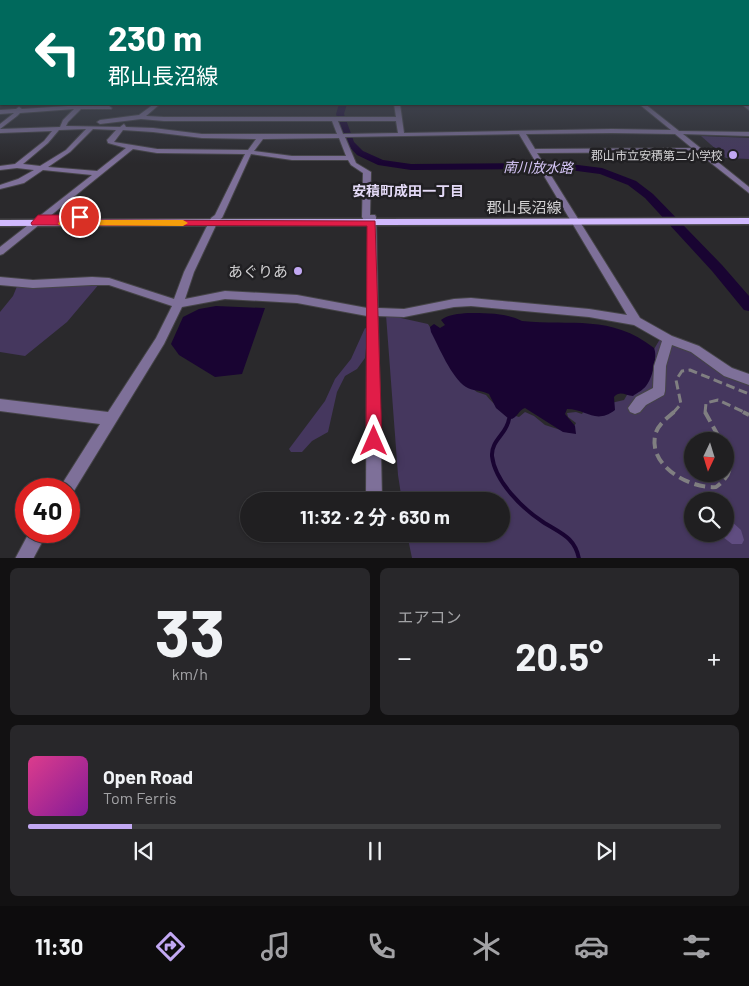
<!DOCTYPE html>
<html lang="ja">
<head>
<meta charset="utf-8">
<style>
  :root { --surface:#201f21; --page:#28272a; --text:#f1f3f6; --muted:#a2a2a5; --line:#3d3d3f; --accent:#c2a8f3 }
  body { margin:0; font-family:Barlow,"Noto Sans JP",sans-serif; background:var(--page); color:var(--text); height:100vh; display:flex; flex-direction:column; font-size:19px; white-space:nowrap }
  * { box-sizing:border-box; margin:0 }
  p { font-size:16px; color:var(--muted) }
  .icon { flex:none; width:28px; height:28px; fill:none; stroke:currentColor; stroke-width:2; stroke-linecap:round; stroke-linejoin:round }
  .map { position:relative; height:558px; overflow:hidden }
  .details { display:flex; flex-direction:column; gap:10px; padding:10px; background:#121112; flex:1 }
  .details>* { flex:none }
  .hud { position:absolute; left:0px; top:0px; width:750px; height:105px; box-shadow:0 1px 4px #0004,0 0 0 1px var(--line); background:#00695c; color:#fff; overflow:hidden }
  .needle { width:32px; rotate:184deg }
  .fabs { position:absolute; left:684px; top:432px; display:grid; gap:10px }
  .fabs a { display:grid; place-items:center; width:50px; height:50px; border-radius:50%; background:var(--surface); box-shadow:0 1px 4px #0004,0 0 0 1px var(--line); font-size:25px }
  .speed { position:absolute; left:15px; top:478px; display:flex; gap:10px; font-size:25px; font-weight:700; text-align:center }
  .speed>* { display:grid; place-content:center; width:65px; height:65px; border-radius:50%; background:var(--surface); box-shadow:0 1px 4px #0004,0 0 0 1px var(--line); line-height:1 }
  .speed .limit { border:8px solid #d22; background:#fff; color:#111 }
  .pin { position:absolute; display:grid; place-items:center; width:42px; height:42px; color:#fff; margin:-21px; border:2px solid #fff; border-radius:50%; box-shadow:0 1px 5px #0007 }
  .me { position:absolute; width:55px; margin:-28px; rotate:0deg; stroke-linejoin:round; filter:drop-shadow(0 0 4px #0008) }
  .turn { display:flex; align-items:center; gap:18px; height:105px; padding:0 25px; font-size:22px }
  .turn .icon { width:65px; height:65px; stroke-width:2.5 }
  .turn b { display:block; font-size:35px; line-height:42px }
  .big { font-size:38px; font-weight:700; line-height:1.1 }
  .details .tile { flex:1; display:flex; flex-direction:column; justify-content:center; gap:8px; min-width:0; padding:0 18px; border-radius:8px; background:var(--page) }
  .details .dial { align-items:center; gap:0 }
  .dial b { font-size:65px; line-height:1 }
  .song { display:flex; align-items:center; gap:15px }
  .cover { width:60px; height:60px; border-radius:8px; background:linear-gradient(135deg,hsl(330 70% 55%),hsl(290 70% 35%)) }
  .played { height:5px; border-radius:2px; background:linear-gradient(90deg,var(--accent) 15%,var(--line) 15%) }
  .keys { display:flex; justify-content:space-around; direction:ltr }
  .heat { display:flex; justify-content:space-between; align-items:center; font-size:28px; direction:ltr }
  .details .tiles { flex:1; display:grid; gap:10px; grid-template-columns:1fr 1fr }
  .tile:last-child { grid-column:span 2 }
  .trip { position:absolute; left:240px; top:492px; width:270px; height:50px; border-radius:25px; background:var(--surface); box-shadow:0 1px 4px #0004,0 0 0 1px var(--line); font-weight:700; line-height:50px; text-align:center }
  .tabs { display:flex; height:80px; justify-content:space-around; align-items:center; background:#0d0c0d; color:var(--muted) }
  .tabs .icon { width:35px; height:35px }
  .tabs .active { color:var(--accent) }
  .tabs b { font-size:22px; color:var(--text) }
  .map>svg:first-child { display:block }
</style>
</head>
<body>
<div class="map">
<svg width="749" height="559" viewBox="0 0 749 559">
  <rect width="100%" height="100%" fill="#2a292c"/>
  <!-- green -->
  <g fill="#45375e" fill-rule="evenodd">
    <polygon points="701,136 749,138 749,159 726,158"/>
    <polygon points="100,283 67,322 25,356 0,352 0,312 13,296 18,284"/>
    <path d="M 386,315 L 397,315 L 401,318 L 428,324 L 465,383 L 477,392 L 486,395 C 498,409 501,411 519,417 L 525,412 L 534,416 L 545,425 L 570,433 L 576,423 L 568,417 L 567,413 L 576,412 L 582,414 L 585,409 L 624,400 L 660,339 L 749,376 L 749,558 L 412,558 L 407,534 L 501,534 L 501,501 L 402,501 L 398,475 ZM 692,441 L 725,441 L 725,474 L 692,474 ZM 692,501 L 725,501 L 725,534 L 692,534 Z"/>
    <polygon points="365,328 368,329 365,358 357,369 345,376 337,392 328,432 312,441 302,452 291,452 289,449 325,401 335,379 351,359"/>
  </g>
  <!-- water -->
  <g fill="#190432">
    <polygon points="216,306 265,308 242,374 215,377 179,355 171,344 183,317 199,309"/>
    <path d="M 468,313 C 486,313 506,313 522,321 C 571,326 611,314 654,348 C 658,357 652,379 646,386 C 643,390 637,393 633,396 C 626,396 620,390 614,397 L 615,410 C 595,425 587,409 567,409 L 565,414 L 575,426 L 576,434 L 563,432 L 525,408 C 518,410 517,420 509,419 L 496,408 L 489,394 C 481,390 472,391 466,387 C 451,377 439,347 431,332 L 430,327 L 434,324 L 440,328 L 445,325 L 441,320 C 449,314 458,314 468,313 Z"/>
  </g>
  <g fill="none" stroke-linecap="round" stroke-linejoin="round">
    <!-- stream -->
    <path stroke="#190432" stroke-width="4" d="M 509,419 C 507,434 491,440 492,456 C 495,482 523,509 543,522 C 560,533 575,537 579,559"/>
    <!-- river -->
    <polygon fill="#190432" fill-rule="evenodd" points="339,104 347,104 344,114 354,142 363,151 383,160 411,164 562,163 602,168 636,181 653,194 722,265 749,296 749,311 744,310 712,271 645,198 628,185 600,174 562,169 411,170 378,165 357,155 346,143 336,114"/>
  </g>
  <!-- building -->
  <polygon fill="#604d81" points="725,518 731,521 741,530 744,540 742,544 732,544 719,534 725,534"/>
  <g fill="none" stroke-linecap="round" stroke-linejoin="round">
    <!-- minor casing -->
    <g stroke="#454447" stroke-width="2">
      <g id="minor">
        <polygon points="0,87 1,88 1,90 0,91"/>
        <path d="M 154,104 L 160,104 L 146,116 L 164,117 L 396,117 L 394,104 L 400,104 L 404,133 L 612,129 L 671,130 L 639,104 L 645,104 L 679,131 L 749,132 L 749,136 L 683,134 L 749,187 L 749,193 L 697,152 L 537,153 L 640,318 L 672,336 L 699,346 L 732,368 L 749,374 L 749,385 L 724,376 L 691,352 L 672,345 L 666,366 L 665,391 L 664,395 L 646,405 L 640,412 L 635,414 L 630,412 L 628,408 L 636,397 L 653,388 L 654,366 L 662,341 L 634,325 L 589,317 L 471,306 L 454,307 L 404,317 L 378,316 L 382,498 L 380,501 L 368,501 L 366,498 L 367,316 L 297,303 L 225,299 L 182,307 L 164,344 L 72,494 L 69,496 L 69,489 L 59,489 L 62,484 L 100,424 L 0,411 L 0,399 L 108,412 L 156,338 L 172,306 L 109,285 L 92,285 L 33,288 L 0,285 L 0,277 L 33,280 L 92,277 L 109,278 L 174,299 L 184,272 L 211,218 L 215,215 L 245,154 L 157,153 L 133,149 L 3,254 L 0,255 L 0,247 L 92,175 L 43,170 L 24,183 L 0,189 L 0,185 L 18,179 L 34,170 L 17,168 L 0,170 L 0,166 L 15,164 L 44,141 L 52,131 L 0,133 L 0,129 L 60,127 L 63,120 L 74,109 L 20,113 L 17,116 L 0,129 L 0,124 L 14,113 L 0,114 L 0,110 L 16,109 L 19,107 L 22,109 L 83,105 L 109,106 L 112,108 L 111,109 L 81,109 L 68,122 L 66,126 L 120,127 L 124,124 L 126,127 L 153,128 L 202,134 L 337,134 L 332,121 L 164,121 L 141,119 L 100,124 L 97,122 L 100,120 L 139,115 ZM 338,121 L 396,121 L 398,133 L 343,134 ZM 86,129 L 66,150 L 40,166 L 23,164 L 48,143 L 59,130 ZM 93,129 L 116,130 L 107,140 L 108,143 L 126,148 L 97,171 L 48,167 L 70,152 ZM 123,130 L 153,132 L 202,138 L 256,139 L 248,150 L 157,149 L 114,142 ZM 612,133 L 675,134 L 692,148 L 535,149 L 526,134 ZM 519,134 L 627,315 L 589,309 L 471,298 L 454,299 L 404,309 L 378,308 L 376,217 L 375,215 L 370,215 L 371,172 L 356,163 L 345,137 ZM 339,138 L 346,156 L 292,156 L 254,151 L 263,139 ZM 251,154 L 292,160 L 348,160 L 351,165 L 363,173 L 362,217 L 363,219 L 368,219 L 367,308 L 297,295 L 225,291 L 185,299 L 194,272 L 218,221 L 222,218 Z"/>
        <polygon points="741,104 747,104 749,105 749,110"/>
        <polygon points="30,531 48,531 33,559 15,559"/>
      </g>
    </g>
    <!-- major casing -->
    <g stroke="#454447" stroke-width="3">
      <polygon id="major" points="749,218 749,224 0,226 0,220"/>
    </g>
    <!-- minor -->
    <use href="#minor" fill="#7e7099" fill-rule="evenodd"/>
    <!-- major -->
    <use href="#major" fill="#d1b9fe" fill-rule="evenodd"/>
    <!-- rail-far1 -->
    <g stroke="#807f81" stroke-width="3" stroke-dasharray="9 4.5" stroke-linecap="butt">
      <polyline points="673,413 681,404 676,380 682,371 690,370 749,394"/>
      <polyline points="705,413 706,403 718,400 746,413"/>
    </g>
    <!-- rail -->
    <g stroke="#807f81" stroke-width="4" stroke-dasharray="11 5.5" stroke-linecap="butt">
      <path d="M 674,412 C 666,419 657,425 655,436 C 649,467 691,489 716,487 C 731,476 734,465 725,448"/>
      <polyline points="705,412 721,441"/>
      <polyline points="743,412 749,415"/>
    </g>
  </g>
  <!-- sky -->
  <linearGradient id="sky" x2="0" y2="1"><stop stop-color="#171718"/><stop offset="0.52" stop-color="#444956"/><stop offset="1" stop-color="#444956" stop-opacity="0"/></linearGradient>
  <rect width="749" height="163" fill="url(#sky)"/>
  <!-- route -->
  <polygon fill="#e11d48" stroke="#92132f" points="38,215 80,215 85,217 82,220 375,221 382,441 380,446 374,449 368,446 366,441 367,226 32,225 31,223"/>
  <!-- slow -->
  <polygon fill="#f59e0b" points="63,220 183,220 188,223 183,226 59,225 58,223"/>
  <!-- markers -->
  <g fill="#c2a8f3" stroke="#212023" stroke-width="2">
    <circle cx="733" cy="155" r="5"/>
    <circle cx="298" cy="271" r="5"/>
  </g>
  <g text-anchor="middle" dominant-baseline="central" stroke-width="5" stroke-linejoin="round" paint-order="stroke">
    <!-- far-poi labels -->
    <g font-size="12" fill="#d3d2d4" stroke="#212023" text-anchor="end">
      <text x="723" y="155">郡山市立安積第二小学校</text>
    </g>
    <!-- far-water labels -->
    <g font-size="14" font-style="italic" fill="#d6c6f7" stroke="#212023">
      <text transform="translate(538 167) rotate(1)">南川放水路</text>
    </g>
    <!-- far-neighbourhood labels -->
    <g font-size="14" font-weight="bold" fill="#e3d9f6" stroke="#212023">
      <text x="408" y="190">安積町成田一丁目</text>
    </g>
    <!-- street labels -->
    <g font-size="15" fill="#d3d2d4" stroke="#212023">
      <text x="524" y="207">郡山長沼線</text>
    </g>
    <!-- poi labels -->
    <g font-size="15" fill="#d3d2d4" stroke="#212023" text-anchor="end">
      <text x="288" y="271">あぐりあ</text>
    </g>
  </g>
</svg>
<div class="fabs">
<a><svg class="needle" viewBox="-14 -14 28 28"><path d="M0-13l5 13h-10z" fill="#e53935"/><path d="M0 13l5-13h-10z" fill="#a2a2a5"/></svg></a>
<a><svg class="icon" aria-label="search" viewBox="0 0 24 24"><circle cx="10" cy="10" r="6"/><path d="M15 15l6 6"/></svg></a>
</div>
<div class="speed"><div class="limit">40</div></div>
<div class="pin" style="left:80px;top:217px;background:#d93025"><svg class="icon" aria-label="arrive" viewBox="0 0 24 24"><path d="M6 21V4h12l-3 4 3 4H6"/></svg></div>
<svg class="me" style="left:374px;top:441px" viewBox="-20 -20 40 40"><path d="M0-17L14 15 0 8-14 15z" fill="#e11d48" stroke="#fff" stroke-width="4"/></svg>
<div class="trip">11:32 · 2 分 · 630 m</div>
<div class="hud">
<div class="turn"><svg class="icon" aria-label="left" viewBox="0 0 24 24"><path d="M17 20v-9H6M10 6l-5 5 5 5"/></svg><div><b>230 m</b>郡山長沼線</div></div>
</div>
</div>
<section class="details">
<div class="tiles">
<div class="tile dial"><b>33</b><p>km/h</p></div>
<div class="tile"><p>エアコン</p>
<div class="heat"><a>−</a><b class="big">20.5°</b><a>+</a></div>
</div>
<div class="tile">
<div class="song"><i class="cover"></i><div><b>Open Road</b><p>Tom Ferris</p></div></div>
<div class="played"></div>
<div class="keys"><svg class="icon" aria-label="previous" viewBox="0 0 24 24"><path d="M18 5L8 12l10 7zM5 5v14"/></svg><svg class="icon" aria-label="pause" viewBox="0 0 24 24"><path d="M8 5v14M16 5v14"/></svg><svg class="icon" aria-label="next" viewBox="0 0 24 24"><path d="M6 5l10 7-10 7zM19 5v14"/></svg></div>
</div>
</div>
</section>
<nav class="tabs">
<b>11:30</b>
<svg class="icon active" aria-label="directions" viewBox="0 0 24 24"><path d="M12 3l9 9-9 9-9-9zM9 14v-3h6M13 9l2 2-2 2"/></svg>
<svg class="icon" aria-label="music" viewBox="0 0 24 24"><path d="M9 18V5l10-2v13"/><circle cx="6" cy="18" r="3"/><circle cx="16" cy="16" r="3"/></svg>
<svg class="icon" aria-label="phone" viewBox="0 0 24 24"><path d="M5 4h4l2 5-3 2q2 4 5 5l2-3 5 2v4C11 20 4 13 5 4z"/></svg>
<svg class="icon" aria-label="climate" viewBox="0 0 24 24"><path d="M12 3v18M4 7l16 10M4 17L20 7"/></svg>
<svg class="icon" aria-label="car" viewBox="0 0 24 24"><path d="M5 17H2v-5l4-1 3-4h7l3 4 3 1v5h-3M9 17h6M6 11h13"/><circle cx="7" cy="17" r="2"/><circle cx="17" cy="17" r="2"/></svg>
<svg class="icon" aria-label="filters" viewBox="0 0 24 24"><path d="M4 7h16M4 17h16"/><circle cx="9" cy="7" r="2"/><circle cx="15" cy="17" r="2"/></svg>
</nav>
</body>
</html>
